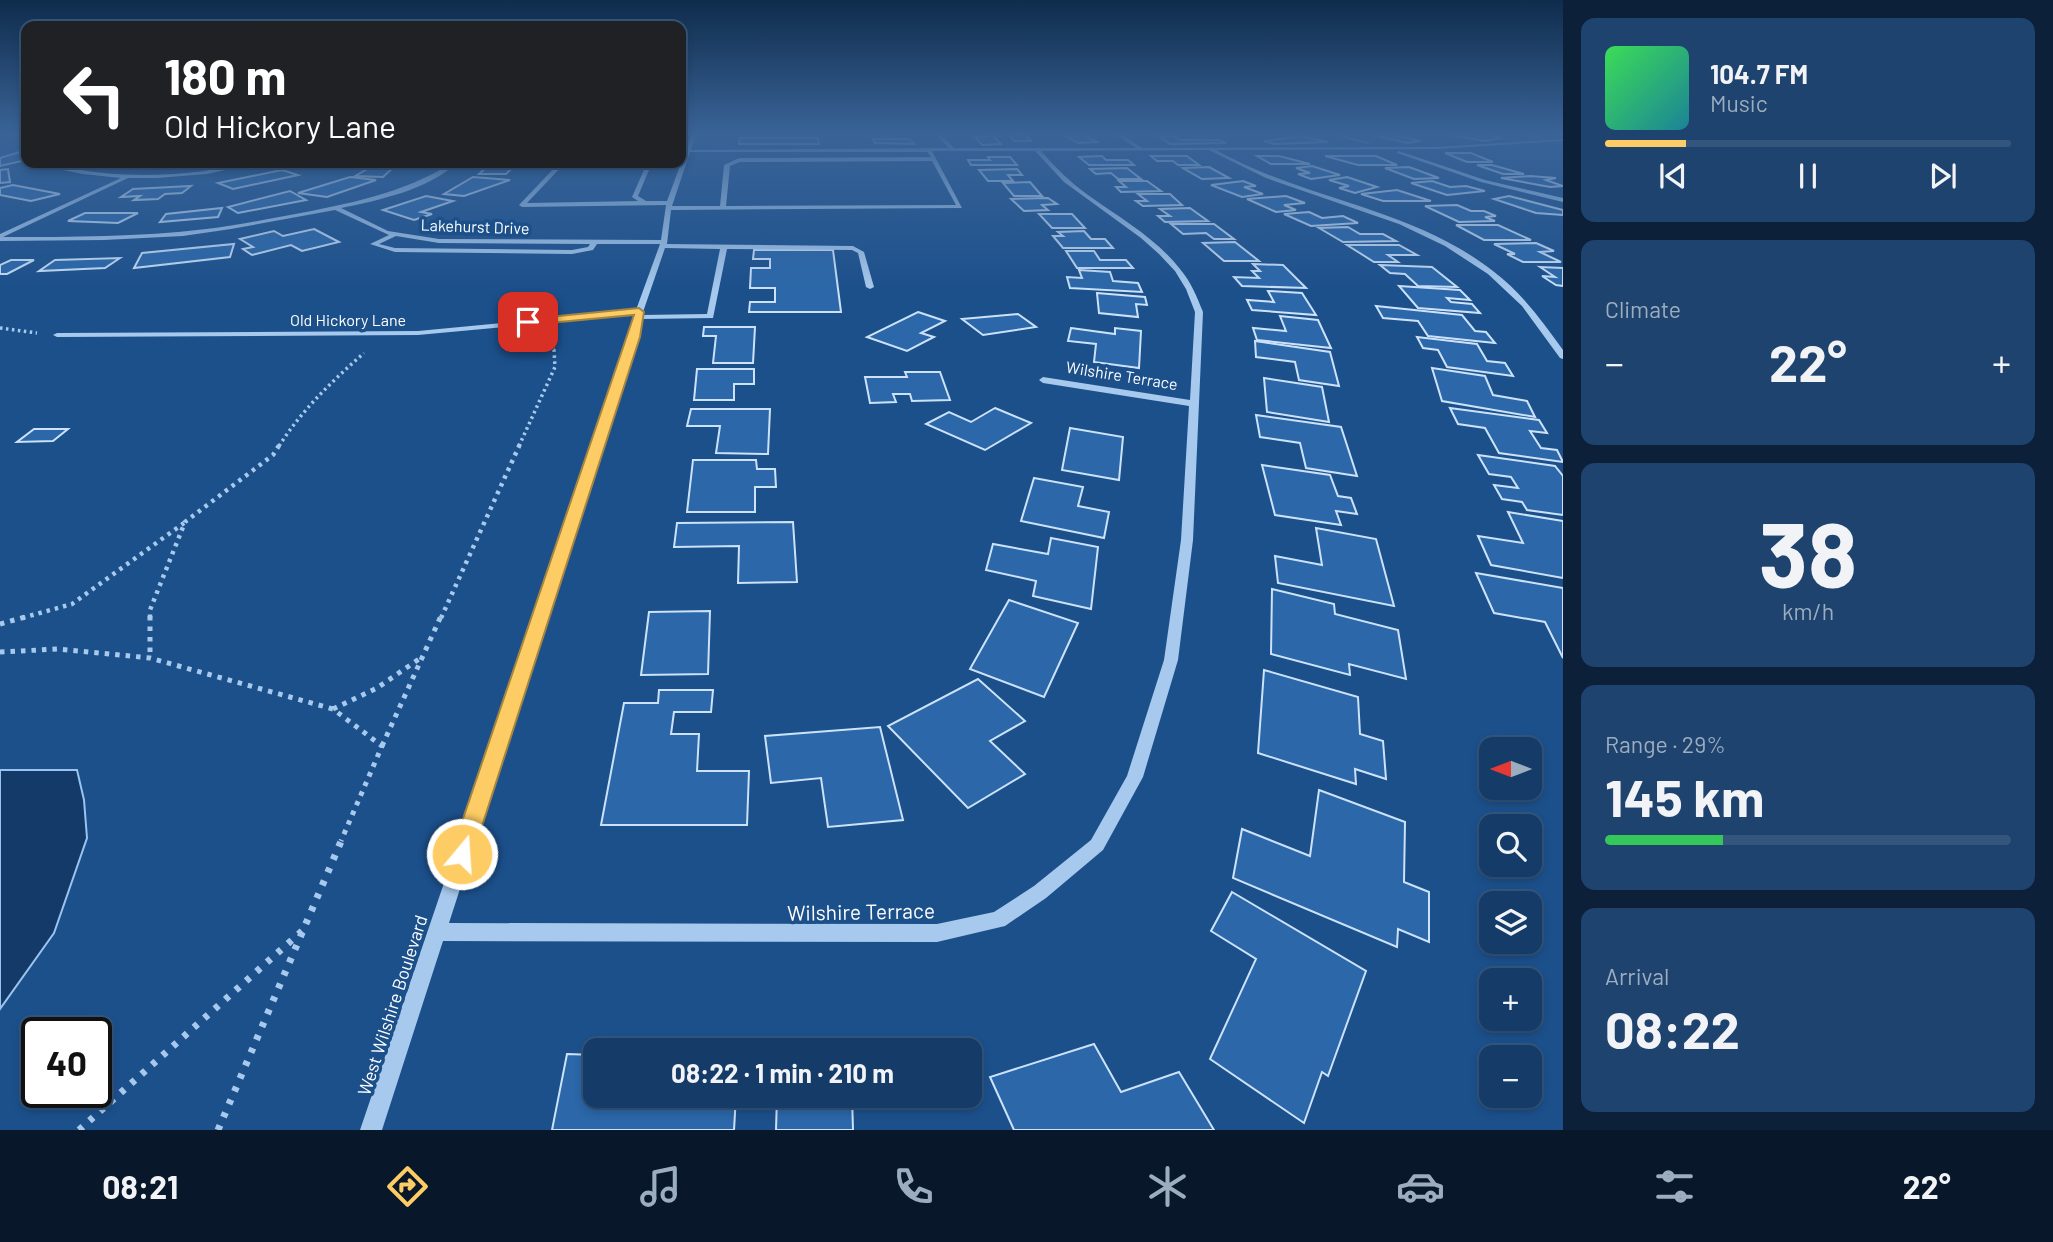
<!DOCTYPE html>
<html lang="en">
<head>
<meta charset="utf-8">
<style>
  :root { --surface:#153c68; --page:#1e436e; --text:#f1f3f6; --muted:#9dadc0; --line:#34567c; --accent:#fdcc64 }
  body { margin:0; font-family:Barlow,sans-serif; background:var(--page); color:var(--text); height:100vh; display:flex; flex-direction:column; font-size:26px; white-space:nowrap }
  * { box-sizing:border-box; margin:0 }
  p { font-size:23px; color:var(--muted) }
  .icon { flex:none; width:38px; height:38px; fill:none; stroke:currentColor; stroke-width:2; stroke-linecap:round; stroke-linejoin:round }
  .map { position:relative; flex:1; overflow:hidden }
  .panel { display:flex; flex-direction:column; gap:18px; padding:18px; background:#0c2139; width:490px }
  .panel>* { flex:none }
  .banner { position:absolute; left:21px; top:21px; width:665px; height:147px; border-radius:14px; box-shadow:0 4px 10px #0003,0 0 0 2px var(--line); background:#202124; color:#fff; overflow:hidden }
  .needle { width:46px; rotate:270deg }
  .fabs { position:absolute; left:1479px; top:737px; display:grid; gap:14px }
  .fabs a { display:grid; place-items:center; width:63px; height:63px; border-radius:14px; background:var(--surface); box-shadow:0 4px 10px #0003,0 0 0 2px var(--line); font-size:35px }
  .speed { position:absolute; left:21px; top:1017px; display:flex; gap:14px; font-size:35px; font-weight:700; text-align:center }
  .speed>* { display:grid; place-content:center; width:91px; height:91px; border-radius:50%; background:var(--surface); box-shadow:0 4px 10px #0003,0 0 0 2px var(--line); line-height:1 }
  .speed .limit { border:4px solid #111; border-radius:10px; background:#fff; color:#111 }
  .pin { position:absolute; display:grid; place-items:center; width:60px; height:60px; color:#fff; margin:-30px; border-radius:14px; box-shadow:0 4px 10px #0006 }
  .me { position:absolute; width:77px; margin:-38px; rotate:18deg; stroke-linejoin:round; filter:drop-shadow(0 0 5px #0008) }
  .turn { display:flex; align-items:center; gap:24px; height:147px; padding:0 28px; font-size:32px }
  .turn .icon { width:91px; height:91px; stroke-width:2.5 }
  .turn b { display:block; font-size:49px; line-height:60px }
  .big { font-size:52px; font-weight:700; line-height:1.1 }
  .panel .widget { flex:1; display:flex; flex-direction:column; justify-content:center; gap:10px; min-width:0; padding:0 24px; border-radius:14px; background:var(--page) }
  .panel .dial { align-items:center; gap:0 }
  .dial b { font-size:91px; line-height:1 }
  .song { display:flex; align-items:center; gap:21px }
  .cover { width:84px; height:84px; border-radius:10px; background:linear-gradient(135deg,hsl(130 70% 55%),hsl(190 70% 35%)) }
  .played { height:7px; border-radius:4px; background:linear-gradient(90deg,var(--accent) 20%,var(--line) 20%) }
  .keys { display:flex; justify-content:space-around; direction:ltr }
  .heat { display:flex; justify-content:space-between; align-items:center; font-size:38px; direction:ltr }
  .charge { height:10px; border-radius:5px; background:linear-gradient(90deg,#34c759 29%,var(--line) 0) }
  .trip { position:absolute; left:583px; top:1038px; width:399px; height:70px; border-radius:14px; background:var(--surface); box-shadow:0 4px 10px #0003,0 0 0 2px var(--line); font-weight:700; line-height:70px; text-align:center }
  .menu { display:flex; height:112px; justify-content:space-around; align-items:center; background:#08182a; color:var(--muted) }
  .menu .icon { width:49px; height:49px }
  .menu .current { color:var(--accent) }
  .menu b { font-size:32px; color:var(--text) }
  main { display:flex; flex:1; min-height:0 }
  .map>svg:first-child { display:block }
</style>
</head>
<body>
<main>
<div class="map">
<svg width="1563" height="1130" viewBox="0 0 1563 1130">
  <rect width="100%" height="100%" fill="#1c508b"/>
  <!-- water -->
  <polygon fill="#133a69" stroke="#9ac4ef" stroke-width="2" points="0,770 77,770 84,800 87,838 54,933 0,1009"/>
  <!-- building -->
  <g fill="#2b67a9" stroke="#cce2f9" stroke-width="2">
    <polygon points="1482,133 1502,138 1485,141 1451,135"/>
    <polygon points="1391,134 1421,141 1408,143 1378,136"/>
    <polygon points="1009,135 1025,135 1031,141 1014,141"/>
    <polygon points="1084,135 1097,142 1078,143 1066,136"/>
    <polygon points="993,136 1001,144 982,145 975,137"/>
    <polygon points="1159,136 1174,136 1181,140 1220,140 1226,143 1170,144"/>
    <polygon points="1301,136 1328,142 1275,144 1264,141"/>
    <polygon points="740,138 818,138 819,144 739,144"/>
    <polygon points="873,139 910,139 914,144 875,143"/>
    <polygon points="26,150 26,160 0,166 0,158"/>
    <polygon points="1445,153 1471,153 1493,162 1467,162"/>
    <polygon points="1102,156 1106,160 1128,160 1134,165 1089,165 1079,157"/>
    <polygon points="1151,156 1187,156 1199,165 1178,165 1173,161 1157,161"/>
    <polygon points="1257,156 1279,156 1310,164 1271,164"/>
    <polygon points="1325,156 1376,156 1397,165 1358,165"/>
    <polygon points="988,157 1010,157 1017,165 971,165 968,160 990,160"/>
    <polygon points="101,163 136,163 118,167 90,167"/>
    <polygon points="187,163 215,163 205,167 178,167"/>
    <polygon points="409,163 394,167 383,177 355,176 374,165 358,163"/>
    <polygon points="491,163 517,163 506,174 479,174"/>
    <polygon points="1477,165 1492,165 1524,174 1503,174"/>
    <polygon points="1312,166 1340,175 1311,179 1298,174 1310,173 1296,168"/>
    <polygon points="1209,167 1229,178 1202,179 1183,168"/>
    <polygon points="1409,167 1439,178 1414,179 1385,168"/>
    <polygon points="1127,168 1141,179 1118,179 1111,173 1096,174 1090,169"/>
    <polygon points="8,169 10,182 0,183 0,170"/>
    <polygon points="1017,169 1022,175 1008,175 1013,181 988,181 979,170"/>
    <polygon points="282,170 298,175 233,189 218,183"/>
    <polygon points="1530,176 1556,178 1546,180 1563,186 1550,187 1501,178"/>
    <polygon points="350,177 376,180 327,197 298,193"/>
    <polygon points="473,177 510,180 464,196 444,194"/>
    <polygon points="1347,177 1377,187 1355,193 1339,188 1349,186 1329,180"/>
    <polygon points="1119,181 1147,181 1161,191 1121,192 1116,187 1126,187"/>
    <polygon points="1243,181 1256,186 1244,187 1263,194 1242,197 1211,185"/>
    <polygon points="1432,181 1450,187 1466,186 1485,191 1447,195 1411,183"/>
    <polygon points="1030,182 1042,196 1014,196 1003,183"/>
    <polygon points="13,185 60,194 31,201 0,195 0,188"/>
    <polygon points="191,186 182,193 165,194 158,199 134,200 140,196 121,197 133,189"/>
    <polygon points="1397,190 1431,201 1383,201 1361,194"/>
    <polygon points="290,191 306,200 238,213 228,207"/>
    <polygon points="1138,194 1170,194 1182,205 1143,206 1136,201 1147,201"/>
    <polygon points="426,196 453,201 421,212 432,214 414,220 383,210"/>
    <polygon points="1286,196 1305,203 1284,205 1296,210 1276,212 1247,199"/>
    <polygon points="1509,196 1563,210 1563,215 1536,213 1494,199"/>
    <polygon points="1048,198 1057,204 1042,205 1048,210 1024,211 1011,199"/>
    <polygon points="1457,205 1471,211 1484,211 1496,216 1485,217 1495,221 1459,222 1425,206"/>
    <polygon points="222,208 218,217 160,222 166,214"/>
    <polygon points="1190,208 1208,221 1165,222 1158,216 1170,216 1160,209"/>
    <polygon points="1309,212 1322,218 1343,216 1358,223 1311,226 1284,214"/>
    <polygon points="85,213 138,213 118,223 68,221"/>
    <polygon points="1039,214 1072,214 1085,228 1052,228"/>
    <polygon points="1171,224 1214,224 1234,239 1214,239 1206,233 1183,234"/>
    <polygon points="1456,225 1498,225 1531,240 1484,240"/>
    <polygon points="1348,227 1360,234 1383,234 1396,241 1343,242 1319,228"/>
    <polygon points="314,229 339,242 302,251 291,245 252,255 243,249 253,247 240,239 274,231 283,236"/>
    <polygon points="1084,231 1091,239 1105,239 1113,248 1063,248 1053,236 1063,236 1058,232"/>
    <polygon points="1235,242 1259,261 1224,261 1203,243"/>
    <polygon points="1536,243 1554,251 1540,252 1561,262 1523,262 1507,254 1515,254 1494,244"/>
    <polygon points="234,244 230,257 134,268 142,253"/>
    <polygon points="1347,245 1399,245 1417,255 1388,255 1398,262 1374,262"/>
    <polygon points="754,250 833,250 841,312 749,312 750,302 775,302 775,288 750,288 751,268 770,268 770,259 753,259"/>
    <polygon points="1066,251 1094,251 1100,260 1126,260 1133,268 1077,268"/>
    <polygon points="120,258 105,268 39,271 55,260"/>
    <polygon points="11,260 34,260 7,274 0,274 0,265"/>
    <polygon points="1253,264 1283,265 1306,288 1242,286 1234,277 1259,278 1252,271 1260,271"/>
    <polygon points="1380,265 1432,267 1457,287 1418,286 1405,274 1390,273"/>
    <polygon points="1540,267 1563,268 1563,286 1556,285 1542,276 1555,277"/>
    <polygon points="1079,270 1110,272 1113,281 1138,283 1142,292 1070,288 1067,277 1082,278"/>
    <polygon points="1399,286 1460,290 1470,300 1447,298 1451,302 1472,304 1480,313 1418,308"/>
    <polygon points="1268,291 1302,293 1316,315 1252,310 1247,300 1274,302"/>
    <polygon points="1097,293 1145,297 1147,305 1136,304 1138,317 1099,313"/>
    <polygon points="1376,306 1462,315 1475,331 1486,332 1495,343 1428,336 1418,321 1383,318"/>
    <polygon points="918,312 945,321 921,333 934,337 907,351 867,337"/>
    <polygon points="1018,314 1036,327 983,335 962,319"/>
    <polygon points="1280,316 1318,320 1331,348 1257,340 1253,328 1286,331"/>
    <polygon points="704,327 755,327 753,363 713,363 716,336 703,336"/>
    <polygon points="1071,328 1115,334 1115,328 1141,331 1139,368 1094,362 1096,344 1068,341"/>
    <polygon points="1417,337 1477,344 1487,361 1505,363 1513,376 1447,367 1438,350 1423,348"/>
    <polygon points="1255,341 1330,352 1339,386 1299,380 1295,362 1256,357"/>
    <polygon points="1432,368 1485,376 1493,395 1527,401 1535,417 1442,401"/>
    <polygon points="697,369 754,369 754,384 734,384 734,400 694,400"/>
    <polygon points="905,372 940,372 950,400 912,401 910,394 893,394 896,402 870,403 865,377 907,377"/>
    <polygon points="1264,378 1322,387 1329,422 1267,412"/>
    <polygon points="995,408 1031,423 985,450 926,424 949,412 971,422"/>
    <polygon points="1450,408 1539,420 1547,433 1530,431 1541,448 1557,450 1563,462 1499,453 1485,428 1458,424"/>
    <polygon points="691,409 770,409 768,454 716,453 720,426 687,426"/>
    <polygon points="1256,415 1341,427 1357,476 1306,468 1300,443 1260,437"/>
    <polygon points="1070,428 1123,437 1119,480 1062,470"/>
    <polygon points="34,429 68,429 53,441 17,442"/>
    <polygon points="1478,455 1555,466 1563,476 1563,515 1527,510 1522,502 1502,499 1494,485 1518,488 1511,477 1489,474"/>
    <polygon points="693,460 756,460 757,469 775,469 776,487 755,487 755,512 687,512"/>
    <polygon points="1262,465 1330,475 1338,496 1351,498 1357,514 1336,511 1341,525 1275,515"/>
    <polygon points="1034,478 1083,487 1078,506 1109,512 1104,538 1021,521"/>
    <polygon points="1508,512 1563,521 1563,578 1491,565 1478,536 1523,543"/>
    <polygon points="793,522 797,582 738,583 739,546 674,547 677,523"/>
    <polygon points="1316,528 1376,539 1394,606 1278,583 1275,556 1322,565"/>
    <polygon points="1051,538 1098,547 1091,609 1033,596 1036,581 986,570 993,544 1048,554"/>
    <polygon points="1476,573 1563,588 1563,658 1545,622 1494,613"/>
    <polygon points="1272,589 1334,604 1335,614 1398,630 1406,679 1349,664 1350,675 1271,654"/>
    <polygon points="1009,600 1078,623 1044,697 970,669"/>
    <polygon points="710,611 708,674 641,675 649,612"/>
    <polygon points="1264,670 1358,697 1360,734 1383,741 1386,779 1355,769 1356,784 1258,753"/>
    <polygon points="978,679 1025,721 990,741 1025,774 968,808 888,726"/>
    <polygon points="659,690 713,690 711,712 674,712 671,734 699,734 697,771 749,771 747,825 601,825 624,703 658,703"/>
    <polygon points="880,727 903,820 828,827 821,778 771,783 765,736"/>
    <polygon points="1319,790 1405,822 1404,882 1429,892 1429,942 1398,929 1397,947 1233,878 1242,829 1310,856"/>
    <polygon points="1232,892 1366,971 1328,1076 1322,1072 1304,1123 1210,1059 1256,959 1211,931"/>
    <polygon points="1094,1044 1121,1092 1179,1072 1214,1130 1014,1130 990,1077"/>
    <polygon points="567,1054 595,1055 595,1096 736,1096 734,1130 552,1130"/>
    <polygon points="777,1096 852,1096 853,1130 776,1130"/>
  </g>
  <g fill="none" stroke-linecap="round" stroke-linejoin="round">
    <!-- path-far3 -->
    <g stroke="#a7c9ed" stroke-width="3.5" stroke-dasharray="2.5 3.5" stroke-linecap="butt">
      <polyline points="0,328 37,333"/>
      <path d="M 279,446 C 302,410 332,381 364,353"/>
      <polyline points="519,446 555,367 554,350 538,343"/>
    </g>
    <!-- path-far2 -->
    <g stroke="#a7c9ed" stroke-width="4.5" stroke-dasharray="3.5 5" stroke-linecap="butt">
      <polyline points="22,618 72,604 184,523"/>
      <polyline points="150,618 150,610 185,522 273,455 280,444"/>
      <polyline points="441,618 520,444"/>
    </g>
    <!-- path-far1 -->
    <g stroke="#a7c9ed" stroke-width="5" stroke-dasharray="4.5 6" stroke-linecap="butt">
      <polyline points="150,616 150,658"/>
      <polyline points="0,624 29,616"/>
      <polyline points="0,652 58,649 150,658 333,709 382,746 341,841"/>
      <polyline points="333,709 377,688 422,657"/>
      <polyline points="382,746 441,616"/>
    </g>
    <!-- path -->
    <g stroke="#a7c9ed" stroke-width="7" stroke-dasharray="5 9" stroke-linecap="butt">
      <polyline points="79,1130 302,931"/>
      <polyline points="218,1130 342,839"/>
    </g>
    <!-- minor -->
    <g fill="#a7c9ed" fill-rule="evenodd">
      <path d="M 692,133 L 696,133 L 691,150 L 949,148 L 934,133 L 939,133 L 954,148 L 1136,148 L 1114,133 L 1120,133 L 1142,148 L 1438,147 L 1563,139 L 1563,141 L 1438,149 L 1216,150 C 1304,200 1411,207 1493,271 C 1522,293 1542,321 1563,350 L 1563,359 L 1560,358 L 1522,306 L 1488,274 L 1445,246 L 1399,224 L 1266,178 L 1209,150 L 1041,151 C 1055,167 1070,182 1088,195 C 1120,218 1156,238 1180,269 C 1191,282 1197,297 1203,312 L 1193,540 L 1178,660 L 1143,777 L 1103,850 L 1046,898 L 1005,926 L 937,942 L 443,941 L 382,1130 L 360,1130 L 630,336 L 635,315 L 418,335 L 57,337 L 53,335 L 57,333 L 418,331 L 636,310 L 660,244 L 597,244 L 593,250 L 572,254 L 395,252 L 370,244 L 389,235 L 335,210 L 231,229 L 183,236 L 104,240 L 0,241 L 0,234 L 121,178 L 83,174 L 58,169 L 63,163 L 69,163 L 64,167 C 108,176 152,177 196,172 C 216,170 237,162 257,163 L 207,174 L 157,178 L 128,178 L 3,237 C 71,237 139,237 206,229 C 234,226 262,220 290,215 C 347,204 402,194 452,163 L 457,163 C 427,190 380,200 341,208 L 388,231 L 439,239 L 661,240 L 666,205 L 522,207 L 519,205 L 559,163 L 565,163 L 527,203 L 638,201 L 632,197 L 647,163 L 652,163 L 638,196 L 646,201 L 667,201 ZM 932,151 L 1035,151 L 1064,182 L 1141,238 L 1159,254 L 1175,271 L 1186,289 L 1195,312 L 1190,400 L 1043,377 L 1039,380 L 1043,383 L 1189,406 L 1181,540 L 1164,660 L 1127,776 L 1091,840 L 1034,886 L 994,912 L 937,924 L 449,923 L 638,336 L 641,319 L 713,318 L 727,249 L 852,250 L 858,253 L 866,287 L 870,289 L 874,287 L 864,252 L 853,246 L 667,244 L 671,210 L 962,208 ZM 690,152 L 927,152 L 931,157 L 739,158 L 724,165 L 720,206 L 672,206 ZM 932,161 L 956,205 L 726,206 L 730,166 L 740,162 ZM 396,236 L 439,243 L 590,244 L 588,247 L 572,250 L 395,248 L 379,244 ZM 665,248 L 720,249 L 707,314 L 642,315 Z"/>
      <polygon points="1326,133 1335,133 1370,143 1368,144"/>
      <polygon points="1518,133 1528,133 1545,138 1543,139"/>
      <polygon points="1399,151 1485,180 1563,198 1563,202 1481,182 1397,153"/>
    </g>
  </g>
  <!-- sky -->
  <linearGradient id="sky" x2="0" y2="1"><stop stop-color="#0f2c4c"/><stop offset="0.46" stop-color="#3a6498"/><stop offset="1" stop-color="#3a6498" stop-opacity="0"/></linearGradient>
  <rect width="1563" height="292" fill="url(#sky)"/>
  <!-- route -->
  <polygon fill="#fdcc64" stroke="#a48541" stroke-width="2" points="639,308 644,312 640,337 473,854 470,861 462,864 454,861 451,854 634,315 528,325 523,322 528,319"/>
  <g text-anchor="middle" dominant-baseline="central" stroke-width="7" stroke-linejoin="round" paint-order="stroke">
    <!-- far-street labels -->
    <g font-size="16" fill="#fff" stroke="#1c508b">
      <text transform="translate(475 226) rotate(2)">Lakehurst Drive</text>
      <text x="348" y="319">Old Hickory Lane</text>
      <text transform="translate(1122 375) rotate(9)">Wilshire Terrace</text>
    </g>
    <!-- street labels -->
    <g font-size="18" fill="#fff" stroke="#1c508b">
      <text transform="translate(392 1005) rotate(-72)">West Wilshire Boulevard</text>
    </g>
    <!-- near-street labels -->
    <g font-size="21" fill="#fff" stroke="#1c508b">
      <text transform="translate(861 911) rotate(-1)">Wilshire Terrace</text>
    </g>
  </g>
</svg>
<div class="fabs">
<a><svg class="needle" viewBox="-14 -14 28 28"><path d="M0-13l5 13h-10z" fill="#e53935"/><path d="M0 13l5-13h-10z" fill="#9dadc0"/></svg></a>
<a><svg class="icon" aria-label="search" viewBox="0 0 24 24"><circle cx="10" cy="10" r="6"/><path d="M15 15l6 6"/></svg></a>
<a><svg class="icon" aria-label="layers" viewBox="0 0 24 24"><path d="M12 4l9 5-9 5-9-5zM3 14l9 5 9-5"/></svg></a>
<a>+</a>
<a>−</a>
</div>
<div class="speed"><div class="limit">40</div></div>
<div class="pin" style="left:528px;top:322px;background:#d93025"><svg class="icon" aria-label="arrive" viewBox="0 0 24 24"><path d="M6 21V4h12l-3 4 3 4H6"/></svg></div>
<svg class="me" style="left:462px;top:854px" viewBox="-20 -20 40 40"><circle r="17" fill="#fdcc64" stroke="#fff" stroke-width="3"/><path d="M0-11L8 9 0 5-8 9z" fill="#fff"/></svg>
<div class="trip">08:22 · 1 min · 210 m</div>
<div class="banner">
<div class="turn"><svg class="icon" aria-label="left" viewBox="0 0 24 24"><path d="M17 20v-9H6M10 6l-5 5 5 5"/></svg><div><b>180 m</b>Old Hickory Lane</div></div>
</div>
</div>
<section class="panel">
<div class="widget">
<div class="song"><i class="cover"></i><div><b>104.7 FM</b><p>Music</p></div></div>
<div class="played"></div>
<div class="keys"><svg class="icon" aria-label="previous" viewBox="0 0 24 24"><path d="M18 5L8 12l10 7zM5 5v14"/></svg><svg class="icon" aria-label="pause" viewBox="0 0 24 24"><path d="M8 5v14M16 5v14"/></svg><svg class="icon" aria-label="next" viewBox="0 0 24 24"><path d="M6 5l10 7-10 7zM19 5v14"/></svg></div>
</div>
<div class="widget"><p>Climate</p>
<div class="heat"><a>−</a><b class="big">22°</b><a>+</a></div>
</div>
<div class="widget dial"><b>38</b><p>km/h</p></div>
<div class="widget"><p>Range · 29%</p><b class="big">145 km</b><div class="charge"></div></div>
<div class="widget"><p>Arrival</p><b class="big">08:22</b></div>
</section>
</main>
<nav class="menu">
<b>08:21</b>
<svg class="icon current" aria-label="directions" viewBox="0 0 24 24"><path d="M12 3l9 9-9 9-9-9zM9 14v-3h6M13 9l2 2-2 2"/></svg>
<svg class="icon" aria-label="music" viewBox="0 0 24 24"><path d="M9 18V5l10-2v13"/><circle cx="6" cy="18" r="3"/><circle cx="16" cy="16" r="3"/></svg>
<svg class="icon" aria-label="phone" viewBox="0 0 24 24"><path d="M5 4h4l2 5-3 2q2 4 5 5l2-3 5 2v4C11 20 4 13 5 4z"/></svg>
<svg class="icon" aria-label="climate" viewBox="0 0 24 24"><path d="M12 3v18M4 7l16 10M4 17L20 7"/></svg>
<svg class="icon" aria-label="car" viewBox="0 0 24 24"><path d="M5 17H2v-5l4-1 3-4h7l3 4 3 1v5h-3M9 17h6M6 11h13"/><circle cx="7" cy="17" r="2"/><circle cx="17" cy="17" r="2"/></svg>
<svg class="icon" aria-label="filters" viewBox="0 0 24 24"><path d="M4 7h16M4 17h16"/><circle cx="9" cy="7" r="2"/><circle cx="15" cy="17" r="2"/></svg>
<b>22°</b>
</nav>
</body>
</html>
